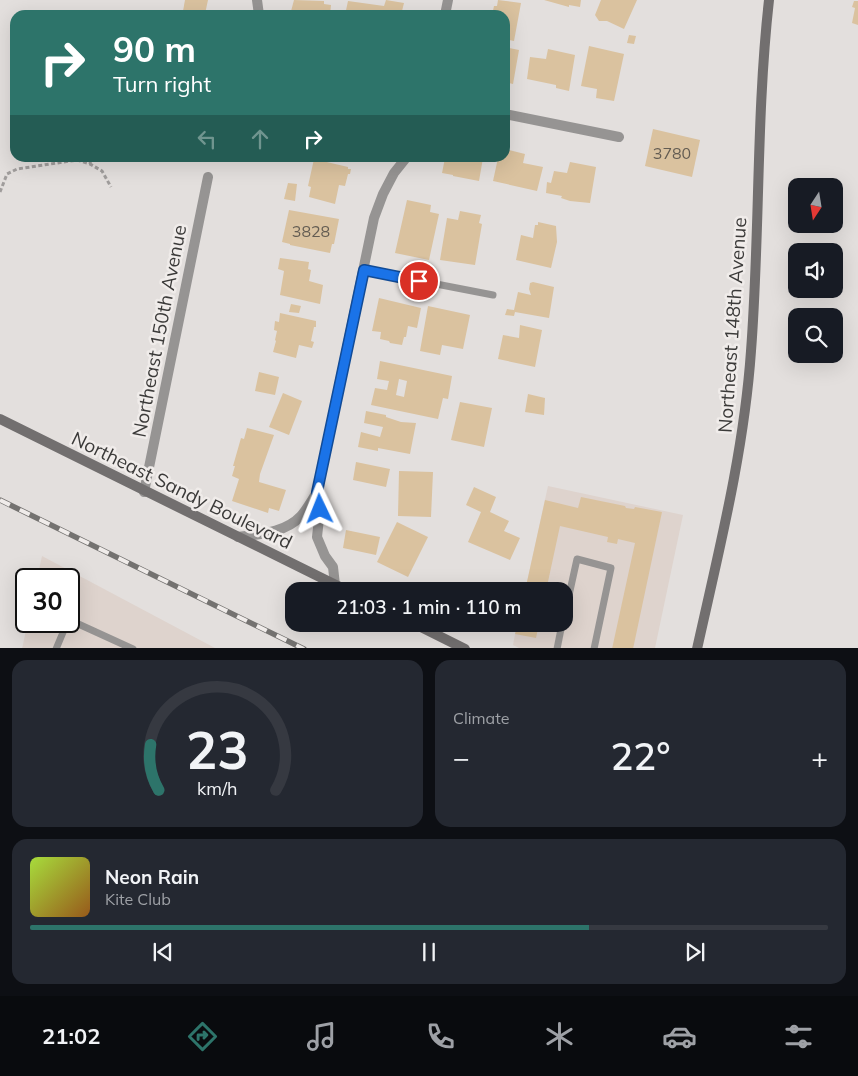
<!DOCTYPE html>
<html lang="en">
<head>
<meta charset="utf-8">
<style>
  :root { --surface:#171b24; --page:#242831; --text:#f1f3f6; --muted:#9ea1a6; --line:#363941; --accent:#2d746a }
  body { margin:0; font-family:Mulish,sans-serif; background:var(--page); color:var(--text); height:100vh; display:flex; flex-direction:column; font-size:19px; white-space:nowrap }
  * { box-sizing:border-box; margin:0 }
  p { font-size:16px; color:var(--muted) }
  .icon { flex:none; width:28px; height:28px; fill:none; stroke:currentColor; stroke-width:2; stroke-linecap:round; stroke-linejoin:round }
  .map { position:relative; height:648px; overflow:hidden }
  .side { display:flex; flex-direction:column; gap:12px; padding:12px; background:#0d0f14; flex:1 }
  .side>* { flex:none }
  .hud { position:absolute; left:10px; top:10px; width:500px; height:152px; border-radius:15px; box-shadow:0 5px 20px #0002; background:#2d746a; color:#fff; overflow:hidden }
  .needle { width:32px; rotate:192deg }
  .buttons { position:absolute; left:788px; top:178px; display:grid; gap:10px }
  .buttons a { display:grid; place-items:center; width:55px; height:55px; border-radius:10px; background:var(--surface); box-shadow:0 5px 20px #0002; font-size:25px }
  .speed { position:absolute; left:15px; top:568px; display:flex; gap:10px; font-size:25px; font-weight:700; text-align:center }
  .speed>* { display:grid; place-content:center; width:65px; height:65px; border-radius:50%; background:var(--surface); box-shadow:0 5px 20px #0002; line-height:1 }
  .speed .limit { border:2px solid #111; border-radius:8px; background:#fff; color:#111 }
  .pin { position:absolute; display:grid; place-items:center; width:42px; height:42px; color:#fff; margin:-21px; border:2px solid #fff; border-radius:50%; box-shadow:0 1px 5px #0007 }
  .me { position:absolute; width:55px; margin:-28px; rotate:358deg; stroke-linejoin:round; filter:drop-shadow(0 0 4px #0008) }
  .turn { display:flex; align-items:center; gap:18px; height:105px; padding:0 20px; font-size:22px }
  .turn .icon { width:65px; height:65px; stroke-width:2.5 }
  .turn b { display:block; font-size:35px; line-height:42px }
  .lanes { display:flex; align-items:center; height:48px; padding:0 20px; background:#0003; justify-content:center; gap:25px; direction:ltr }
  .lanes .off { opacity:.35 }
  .big { font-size:38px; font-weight:600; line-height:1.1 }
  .side .tile { flex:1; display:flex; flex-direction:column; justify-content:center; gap:8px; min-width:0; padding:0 18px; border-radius:15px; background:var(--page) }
  .side .dial { align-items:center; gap:0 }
  .dial svg { height:130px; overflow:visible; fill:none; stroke:var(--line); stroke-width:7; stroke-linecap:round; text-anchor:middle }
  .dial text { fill:var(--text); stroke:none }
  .song { display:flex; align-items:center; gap:15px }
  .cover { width:60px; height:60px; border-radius:8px; background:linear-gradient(135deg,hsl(80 70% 55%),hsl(30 70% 35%)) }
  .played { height:5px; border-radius:2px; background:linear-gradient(90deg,var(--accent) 70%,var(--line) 70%) }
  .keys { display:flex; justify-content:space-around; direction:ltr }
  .heat { display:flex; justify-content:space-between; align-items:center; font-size:28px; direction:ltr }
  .side .tiles { flex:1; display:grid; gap:12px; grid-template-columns:1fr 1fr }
  .tile:last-child { grid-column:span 2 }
  .trip { position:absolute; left:285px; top:582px; width:288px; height:50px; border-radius:15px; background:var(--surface); box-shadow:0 5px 20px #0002; font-weight:600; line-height:50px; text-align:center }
  .dock { display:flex; height:80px; justify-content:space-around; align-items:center; background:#090b0e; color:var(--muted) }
  .dock .icon { width:35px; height:35px }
  .dock .on { color:var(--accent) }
  .dock b { font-size:22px; color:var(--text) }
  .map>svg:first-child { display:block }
</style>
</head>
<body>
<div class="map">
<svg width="858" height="649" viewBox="0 0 858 649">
  <rect width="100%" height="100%" fill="#e3dfdd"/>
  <!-- built -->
  <g fill="#ded3cd">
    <polygon points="548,486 683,515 655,648 521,649 513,645 517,624 564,624 564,591 525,591"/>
    <polygon points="42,556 215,648 22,649 28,621 69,621 69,579 37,579"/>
  </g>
  <!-- building -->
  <g fill="#dac29f" fill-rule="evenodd">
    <polygon points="185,0 208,0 205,14 183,11"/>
    <polygon points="294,0 324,1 324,4 331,5 330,15 290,15"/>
    <polygon points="386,0 404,3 402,11 413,15 345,15 348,1 384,6"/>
    <polygon points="498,0 521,3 514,41 505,39 505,15 492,15 494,6 497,6"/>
    <polygon points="544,0 581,0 580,7 569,5 569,7"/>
    <polygon points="601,0 637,0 624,29 607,21 599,21 595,15"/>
    <polygon points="854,1 858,1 858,25 852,23 855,8 852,7"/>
    <polygon points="629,35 636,36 634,44 627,43"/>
    <polygon points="589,46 624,54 614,101 596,98 597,89 581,86"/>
    <polygon points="505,47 519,50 513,84 505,82"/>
    <polygon points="548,49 575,55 569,91 556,88 556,85 527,79 530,57 546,59"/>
    <polygon points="653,129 700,140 692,177 645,166"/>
    <polygon points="505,149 525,154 523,163 543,167 537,191 493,181 498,158 505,158"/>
    <polygon points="445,158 483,158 479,181 453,176 453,175 442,173"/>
    <polygon points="314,159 348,167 348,169 351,169 350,174 348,174 345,186 339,185 335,204 309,197 311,187 308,186"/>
    <polygon points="570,162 596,167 590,203 570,201 561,198 562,196 546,193 547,182 551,183 554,171 567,173"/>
    <polygon points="288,183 297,184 295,201 284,199"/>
    <polygon points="407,200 431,205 430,212 439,214 429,260 395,253"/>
    <polygon points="289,210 339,219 334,244 332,244 330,253 290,245 290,244 282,242"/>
    <polygon points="460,211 481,215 479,223 482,224 475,265 440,260 447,218 458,220"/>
    <polygon points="538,222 556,226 557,242 551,268 516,260 521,235 533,238 535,225 538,225"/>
    <polygon points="280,258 309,262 308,269 311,270 309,281 323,285 320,304 280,295 284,271 278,269"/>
    <polygon points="533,282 554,287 549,318 515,312 514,316 505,315 507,309 514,310 518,292 531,295 529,289 530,283"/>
    <polygon points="379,298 421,308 417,328 408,326 406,337 404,337 402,345 390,343 389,341 380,339 381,332 372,331"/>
    <polygon points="291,304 301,306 299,313 289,312"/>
    <polygon points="428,306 470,315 463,349 442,345 440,355 420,351"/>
    <polygon points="280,313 316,321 316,327 314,327 311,341 314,342 312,348 299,345 296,358 273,352 276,341 275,340 277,331 274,330 275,321 279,322"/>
    <polygon points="520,325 542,330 535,367 498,359 503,335 519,338"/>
    <path d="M 380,361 L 452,376 L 448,399 L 443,398 L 438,419 L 371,405 L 375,388 L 387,390 L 389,381 L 377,379 ZM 399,379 L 407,381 L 404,397 L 396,395 Z"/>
    <polygon points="259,372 279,377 275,395 255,391"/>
    <polygon points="283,393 302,401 289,435 269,427"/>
    <polygon points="528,394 545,398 544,415 525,412"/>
    <polygon points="460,402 492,408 484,447 451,440"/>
    <polygon points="366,411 386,415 386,417 401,422 416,423 410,454 378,448 378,451 358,447 361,432 380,437 383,427 364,423"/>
    <polygon points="247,428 274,435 260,474 259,482 286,490 279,511 269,508 268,513 232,501 239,479 232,476 235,466 233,466 241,438 244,439"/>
    <polygon points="356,462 390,469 386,487 353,480"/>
    <polygon points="399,471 433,472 431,517 398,516"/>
    <polygon points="474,487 496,497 490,512 509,521 504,531 520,538 510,560 468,542 481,512 466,505"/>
    <polygon points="581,497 625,506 626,508 634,509 635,507 662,512 633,649 612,649 635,543 618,539 617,544 607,542 608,537 560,526 546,591 525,591 545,500 578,508"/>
    <polygon points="397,522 428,537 408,577 377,562"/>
    <polygon points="346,530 380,537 376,555 343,548"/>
    <polygon points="518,624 539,624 536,638 515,634"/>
  </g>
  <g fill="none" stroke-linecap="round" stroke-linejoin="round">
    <!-- path -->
    <g stroke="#a09d9c" stroke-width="3" stroke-dasharray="4 2.5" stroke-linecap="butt">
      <polyline points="90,164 91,158"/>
      <polyline points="0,192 7,174 17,169 77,160 90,164 102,171 111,187"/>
    </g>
    <!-- lane -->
    <g stroke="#969493" stroke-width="7">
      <polyline points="364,270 493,295"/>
      <polyline points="564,618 577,559 611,568 594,649"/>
      <polyline points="56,649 64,630 74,622 133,649"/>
      <polyline points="557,649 562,624"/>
    </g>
    <!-- street -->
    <g stroke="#969493" stroke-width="10">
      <polyline points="257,0 259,15"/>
      <polyline points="445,15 448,0"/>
      <polyline points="505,114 619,137"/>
      <polyline points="144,492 208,177"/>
      <path d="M 238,537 C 260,534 285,533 301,516 C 307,509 312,500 317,492"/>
      <polyline points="335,585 333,567 325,556 317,537 320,509 317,492 374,218 383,194 394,173 406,158"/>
    </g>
    <!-- secondary -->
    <g stroke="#726f6f" stroke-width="10">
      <polyline points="0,419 348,591"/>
      <polyline points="415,624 465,649"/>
      <path d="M 697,649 C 719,550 744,452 751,351 C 760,234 756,116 769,0"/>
    </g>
    <!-- rail casing -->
    <g stroke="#747270" stroke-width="5.5">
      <polyline id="rail" points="0,500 304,649"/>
    </g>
    <!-- rail -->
    <use href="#rail" stroke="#f0ecea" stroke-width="4" stroke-dasharray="11" stroke-linecap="butt"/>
  </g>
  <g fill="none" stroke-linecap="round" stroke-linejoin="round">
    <!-- route casing -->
    <g stroke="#114b97" stroke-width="12">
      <polyline id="route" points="320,509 317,492 364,270 419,281"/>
    </g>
    <!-- route -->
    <use href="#route" stroke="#1a73e8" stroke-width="9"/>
  </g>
  <g text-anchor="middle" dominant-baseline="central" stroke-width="5" stroke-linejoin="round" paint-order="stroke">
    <!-- number labels -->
    <g font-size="16" fill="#635c52">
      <text x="672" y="153">3780</text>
      <text x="311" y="231">3828</text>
    </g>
    <!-- street labels -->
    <g font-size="19" fill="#3b3a39" stroke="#f0ecea">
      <text transform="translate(732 325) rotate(-86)">Northeast 148th Avenue</text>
      <text transform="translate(159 331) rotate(-79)">Northeast 150th Avenue</text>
      <text transform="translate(182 490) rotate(26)">Northeast Sandy Boulevard</text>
    </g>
  </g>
</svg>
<div class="buttons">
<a><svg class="needle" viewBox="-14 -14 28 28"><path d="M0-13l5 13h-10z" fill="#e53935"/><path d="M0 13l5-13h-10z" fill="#9ea1a6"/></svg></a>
<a><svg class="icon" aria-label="sound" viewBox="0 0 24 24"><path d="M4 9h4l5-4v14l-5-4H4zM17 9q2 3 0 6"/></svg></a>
<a><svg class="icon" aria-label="search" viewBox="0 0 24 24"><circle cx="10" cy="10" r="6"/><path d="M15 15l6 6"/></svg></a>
</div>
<div class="speed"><div class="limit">30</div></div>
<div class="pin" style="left:419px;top:281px;background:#d93025"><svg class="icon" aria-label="arrive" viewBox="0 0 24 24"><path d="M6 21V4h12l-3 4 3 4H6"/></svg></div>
<svg class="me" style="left:320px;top:509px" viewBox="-20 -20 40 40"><path d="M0-17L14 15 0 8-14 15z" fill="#1a73e8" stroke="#fff" stroke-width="4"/></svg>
<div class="trip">21:03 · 1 min · 110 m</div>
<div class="hud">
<div class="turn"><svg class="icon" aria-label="right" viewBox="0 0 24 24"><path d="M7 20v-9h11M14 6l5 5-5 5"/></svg><div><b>90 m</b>Turn right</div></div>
<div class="lanes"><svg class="icon off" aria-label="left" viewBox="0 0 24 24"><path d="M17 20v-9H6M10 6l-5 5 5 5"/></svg><svg class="icon off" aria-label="ahead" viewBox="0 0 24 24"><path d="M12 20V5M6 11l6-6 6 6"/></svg><svg class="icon" aria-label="right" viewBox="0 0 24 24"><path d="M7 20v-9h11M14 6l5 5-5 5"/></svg></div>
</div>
</div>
<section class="side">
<div class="tiles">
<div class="tile dial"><svg viewBox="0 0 100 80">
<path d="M14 69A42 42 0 1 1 86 69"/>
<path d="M14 69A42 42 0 0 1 9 41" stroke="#2d746a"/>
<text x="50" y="56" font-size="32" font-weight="700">23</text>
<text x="50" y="72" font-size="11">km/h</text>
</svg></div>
<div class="tile"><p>Climate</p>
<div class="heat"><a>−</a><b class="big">22°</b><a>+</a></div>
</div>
<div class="tile">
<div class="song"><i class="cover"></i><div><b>Neon Rain</b><p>Kite Club</p></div></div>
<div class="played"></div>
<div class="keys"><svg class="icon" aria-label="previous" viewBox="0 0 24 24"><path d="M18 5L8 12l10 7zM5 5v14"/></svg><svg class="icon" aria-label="pause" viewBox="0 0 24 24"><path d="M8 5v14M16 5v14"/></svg><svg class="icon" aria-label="next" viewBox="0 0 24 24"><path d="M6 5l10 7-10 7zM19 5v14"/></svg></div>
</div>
</div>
</section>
<nav class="dock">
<b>21:02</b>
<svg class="icon on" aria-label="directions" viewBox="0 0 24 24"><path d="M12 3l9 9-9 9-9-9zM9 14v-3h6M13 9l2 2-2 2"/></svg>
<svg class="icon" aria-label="music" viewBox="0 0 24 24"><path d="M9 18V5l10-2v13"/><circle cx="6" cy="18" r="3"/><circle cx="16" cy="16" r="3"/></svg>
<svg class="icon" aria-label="phone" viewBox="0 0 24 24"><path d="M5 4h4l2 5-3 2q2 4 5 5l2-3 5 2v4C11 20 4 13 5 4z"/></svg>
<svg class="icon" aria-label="climate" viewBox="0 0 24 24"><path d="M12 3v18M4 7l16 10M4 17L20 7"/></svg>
<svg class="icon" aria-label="car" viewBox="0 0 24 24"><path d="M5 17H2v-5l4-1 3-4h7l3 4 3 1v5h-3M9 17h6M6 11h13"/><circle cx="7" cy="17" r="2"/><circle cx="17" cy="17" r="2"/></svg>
<svg class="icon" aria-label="filters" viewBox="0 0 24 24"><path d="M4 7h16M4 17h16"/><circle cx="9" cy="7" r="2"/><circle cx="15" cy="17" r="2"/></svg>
</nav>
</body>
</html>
